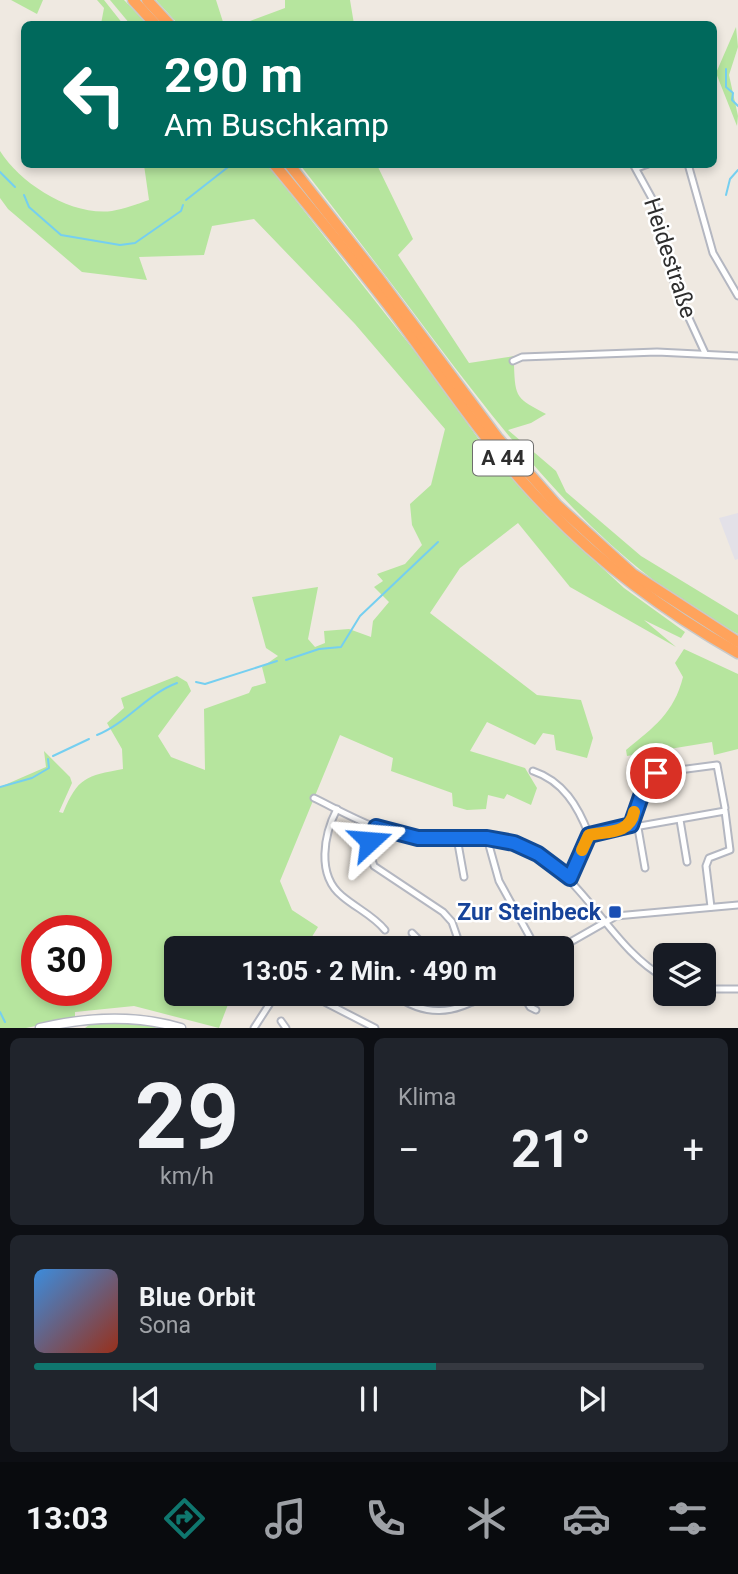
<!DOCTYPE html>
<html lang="de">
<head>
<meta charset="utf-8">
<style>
  :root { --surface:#171b24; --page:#20242c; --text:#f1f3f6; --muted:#9ea1a6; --line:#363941; --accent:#0f766e }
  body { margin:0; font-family:Roboto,sans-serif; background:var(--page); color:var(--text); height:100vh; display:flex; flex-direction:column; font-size:26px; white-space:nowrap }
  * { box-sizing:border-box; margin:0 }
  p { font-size:23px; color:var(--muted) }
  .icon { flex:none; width:38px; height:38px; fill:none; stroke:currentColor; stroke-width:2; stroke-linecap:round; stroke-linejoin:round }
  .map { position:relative; height:1028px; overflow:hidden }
  .panel { display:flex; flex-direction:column; gap:10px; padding:10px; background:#0d0f14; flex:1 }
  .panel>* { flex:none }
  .guide { position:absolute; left:21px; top:21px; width:696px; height:147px; border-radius:10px; box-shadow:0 4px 10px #0003; background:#00695c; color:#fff; overflow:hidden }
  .fabs { position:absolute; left:653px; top:943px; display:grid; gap:14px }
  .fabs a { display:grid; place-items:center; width:63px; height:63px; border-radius:10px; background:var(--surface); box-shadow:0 4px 10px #0003; font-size:35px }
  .speed { position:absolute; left:21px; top:915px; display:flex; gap:14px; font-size:35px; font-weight:700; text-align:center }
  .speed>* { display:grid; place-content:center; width:91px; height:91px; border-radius:50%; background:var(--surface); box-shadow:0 4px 10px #0003; line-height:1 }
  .speed .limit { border:10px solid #d22; background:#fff; color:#111 }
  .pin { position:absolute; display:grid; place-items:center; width:60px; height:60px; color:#fff; margin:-30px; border:4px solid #fff; border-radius:50%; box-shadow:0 2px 7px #0007 }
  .me { position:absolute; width:77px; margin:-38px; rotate:71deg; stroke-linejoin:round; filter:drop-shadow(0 0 5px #0008) }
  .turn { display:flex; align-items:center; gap:24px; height:147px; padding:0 28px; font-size:32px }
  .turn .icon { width:91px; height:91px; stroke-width:2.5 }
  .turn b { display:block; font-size:49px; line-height:60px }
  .big { font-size:52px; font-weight:700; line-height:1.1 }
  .panel .card { flex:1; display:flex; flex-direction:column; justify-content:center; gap:10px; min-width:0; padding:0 24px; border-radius:10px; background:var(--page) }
  .panel .dial { align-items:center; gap:0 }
  .dial b { font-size:91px; line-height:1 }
  .song { display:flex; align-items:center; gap:21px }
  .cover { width:84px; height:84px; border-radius:10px; background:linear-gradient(135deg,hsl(210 70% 55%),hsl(10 70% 35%)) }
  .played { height:7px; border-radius:4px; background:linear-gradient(90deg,var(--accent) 60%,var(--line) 60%) }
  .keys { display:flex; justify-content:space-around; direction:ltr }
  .heat { display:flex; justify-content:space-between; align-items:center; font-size:38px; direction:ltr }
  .panel .tiles { flex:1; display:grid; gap:10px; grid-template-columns:1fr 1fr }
  .card:last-child { grid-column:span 2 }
  .trip { position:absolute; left:164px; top:936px; width:410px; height:70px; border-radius:10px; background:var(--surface); box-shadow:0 4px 10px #0003; font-weight:700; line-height:70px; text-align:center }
  .tabs { display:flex; height:112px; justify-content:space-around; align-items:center; background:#090b0e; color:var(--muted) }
  .tabs .icon { width:49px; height:49px }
  .tabs .current { color:var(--accent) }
  .tabs b { font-size:32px; color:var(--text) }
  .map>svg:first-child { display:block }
</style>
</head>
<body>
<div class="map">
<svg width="738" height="1028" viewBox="0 0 738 1028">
  <rect width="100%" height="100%" fill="#efe9e1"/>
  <!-- industrial -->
  <polygon fill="#e3e1e8" points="738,513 738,559 735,560 719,518"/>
  <!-- green -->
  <g fill="#b6e59e" fill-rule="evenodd">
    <polygon points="11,0 43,0 37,14"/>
    <polygon points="97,0 104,0 123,24 101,24 104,8"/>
    <polygon points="110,0 124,0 147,24 130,24"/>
    <polygon points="156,0 216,0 223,22 230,24 178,24"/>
    <polygon points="285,0 350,0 354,24 242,24 285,8"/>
    <polygon points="736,27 738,47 729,75 738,116 737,126 716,73"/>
    <path d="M 0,151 C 21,184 71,216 112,211 C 124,209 137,204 149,200 L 144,165 L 377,165 L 413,239 L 398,255 L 469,363 L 522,355 L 514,365 C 515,399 517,398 546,414 L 531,423 L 508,430 L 556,471 L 566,492 L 641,556 L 738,615 L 738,634 C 611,569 521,455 437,344 C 392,284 347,225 301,166 L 279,179 L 424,363 L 485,448 L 547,517 L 624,588 L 685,632 L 681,638 L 644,620 L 676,647 L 570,587 L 518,523 L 460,568 L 430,613 L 537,695 L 581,700 L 593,738 L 587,758 L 556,750 L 554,735 L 543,733 L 535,745 L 487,722 L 470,751 L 525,768 L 537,788 L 531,805 L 507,794 L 504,799 L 488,795 L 486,809 L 467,810 L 453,806 L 452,793 L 391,771 L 393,758 L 340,735 L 280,881 L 292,910 L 318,927 L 305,948 L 284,948 L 255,936 L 250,948 L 177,948 L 177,994 L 232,994 L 219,1028 L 134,1006 L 75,1012 L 75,1018 L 26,1028 L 0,1028 L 0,787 L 46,767 L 44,751 L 70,777 L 72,783 L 59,812 L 63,813 C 78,777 86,776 123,769 L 122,749 L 107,723 L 124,708 L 121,698 L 177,676 L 187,682 L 191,691 L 158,736 L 171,757 L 205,770 L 204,709 L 249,693 L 252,687 L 266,683 L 262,667 L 278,656 L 266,648 L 252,597 L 318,587 L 308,639 L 315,647 L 325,643 L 324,631 L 349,629 L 371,637 L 373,621 L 389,602 L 374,587 L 383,581 L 377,574 L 405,564 L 422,545 L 412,525 L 410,504 L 431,485 L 445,429 L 355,324 L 254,219 L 212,226 L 204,255 L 139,257 L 147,280 L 82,272 L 8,209 L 0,198 ZM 37,931 L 96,931 L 96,990 L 37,990 Z"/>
    <path d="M 684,649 L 738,674 L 738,749 L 714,755 L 712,742 L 627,756 L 626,750 C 654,727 674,713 683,677 L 675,663 Z"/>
    <polygon points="93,1022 135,1023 159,1028 85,1028"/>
  </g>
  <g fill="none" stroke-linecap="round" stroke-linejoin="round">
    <!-- stream -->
    <g stroke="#75cff0" stroke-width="2">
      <polyline points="726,69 726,87 733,93 732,100 738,106"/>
      <polyline points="0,172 15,187"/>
      <polyline points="24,195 29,207 61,235 120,245 135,243 181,211 183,205"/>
      <polyline points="726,195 730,179 738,170"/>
      <polyline points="186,200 232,164"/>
      <polyline points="286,660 319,649 341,647 360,616 438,542"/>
      <polyline points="196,682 205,684 277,661"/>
      <path d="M 97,735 C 127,723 147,694 177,683"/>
      <polyline points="53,756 89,739"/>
      <polyline points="0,787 32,778 49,768 48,759"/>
      <polyline points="0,1012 5,1022"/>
    </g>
    <!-- minor casing -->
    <g stroke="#b4b7c1" stroke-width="9">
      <g id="minor">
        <polyline points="633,164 655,204 676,290 705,353"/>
        <polyline points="688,164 713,253 738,296"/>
        <polyline points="637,168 648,164"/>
        <polyline points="513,361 522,357 657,352 738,356"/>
        <path d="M 533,771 C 563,781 578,806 589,835 L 570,878"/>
        <path d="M 314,798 C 347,814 382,835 419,838 C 456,841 495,831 530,850 C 587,880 612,949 665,978"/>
        <path d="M 337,809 C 324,834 316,875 342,896 C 356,908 374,916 385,930"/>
        <polyline points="680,820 687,862"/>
        <polyline points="376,827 368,848 374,866 443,912 452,922 461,948"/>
        <path d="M 627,828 C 642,814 636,784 656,773 L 717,765 L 725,808"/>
        <polyline points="638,828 645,868"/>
        <polyline points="589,835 725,811 730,850 709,858 706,866 711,907"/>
        <polyline points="457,838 464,877"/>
        <polyline points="487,838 499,881 536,948"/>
        <polyline points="412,933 427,948"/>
        <polyline points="491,942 497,948"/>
        <polyline points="560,948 616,916 738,905"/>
        <polyline points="704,989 738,989"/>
        <polyline points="309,994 375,1028"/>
        <path d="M 393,994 C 425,1017 454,1015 486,994"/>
        <polyline points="464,994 473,1002"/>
        <polyline points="522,994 530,1007 536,1010"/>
        <polyline points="281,1021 286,1028"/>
        <polyline points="254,1028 276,994"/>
      </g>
    </g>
    <!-- secondary casing -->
    <g stroke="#b4b7c1" stroke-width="11">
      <path id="secondary" d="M 40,1028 C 87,1017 134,1014 181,1028"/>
    </g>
    <!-- motorway casing -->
    <g stroke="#c9c9c9" stroke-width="13">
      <g id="motorway">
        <polyline points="133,0 155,24"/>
        <polyline points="147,0 169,24"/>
        <path d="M 274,164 C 316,215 358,265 398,318 C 446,383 491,451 548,509 C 604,567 669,614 738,653"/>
        <polyline points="289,164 377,276 497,437 557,505 633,574 738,642"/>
      </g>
    </g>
    <!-- minor -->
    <use href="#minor" stroke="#fff" stroke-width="5"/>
    <!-- secondary -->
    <use href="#secondary" stroke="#fff" stroke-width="8"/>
    <!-- motorway -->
    <use href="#motorway" stroke="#ffa35c" stroke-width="10"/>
  </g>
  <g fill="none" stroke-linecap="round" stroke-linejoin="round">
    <!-- route casing -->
    <g stroke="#114b97" stroke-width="18">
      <polyline id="route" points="370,841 376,827 418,838 487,838 514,843 538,854 570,878 589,835 631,825 645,785 656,773"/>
    </g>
    <!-- route -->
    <use href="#route" stroke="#1a73e8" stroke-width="12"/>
    <!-- slow -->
    <path stroke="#f59e0b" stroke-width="12" d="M 582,850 L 589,835 C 608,831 630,834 634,812"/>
  </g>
  <!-- markers -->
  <rect fill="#1a4fb4" stroke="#fff" stroke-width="2.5" x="608" y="905" width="14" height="14" rx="3.5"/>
  <g text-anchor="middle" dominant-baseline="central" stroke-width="5" stroke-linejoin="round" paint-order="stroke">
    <!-- shield labels -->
    <rect fill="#fff" stroke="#6d6d6d" stroke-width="2" x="473" y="440.5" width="60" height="35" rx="5"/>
    <g font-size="21" font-weight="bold" fill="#2e2e2e">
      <text x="503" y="458">A 44</text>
    </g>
    <!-- street labels -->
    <g font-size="23" fill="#2e2e2e" stroke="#fff">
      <text transform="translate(670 258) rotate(72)">Heidestraße</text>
    </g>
    <!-- transit labels -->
    <g font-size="23" font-weight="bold" fill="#164399" stroke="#fff" text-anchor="end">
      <text x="601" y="912">Zur Steinbeck</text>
    </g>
  </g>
</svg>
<div class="fabs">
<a><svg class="icon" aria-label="layers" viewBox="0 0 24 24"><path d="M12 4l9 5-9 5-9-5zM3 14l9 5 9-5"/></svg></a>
</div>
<div class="speed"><div class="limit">30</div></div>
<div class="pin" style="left:656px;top:773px;background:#d93025"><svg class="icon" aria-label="arrive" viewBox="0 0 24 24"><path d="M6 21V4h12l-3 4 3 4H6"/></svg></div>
<svg class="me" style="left:370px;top:841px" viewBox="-20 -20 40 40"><path d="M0-17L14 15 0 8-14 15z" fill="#1a73e8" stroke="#fff" stroke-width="4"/></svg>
<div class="trip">13:05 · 2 Min. · 490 m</div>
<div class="guide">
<div class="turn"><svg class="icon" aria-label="left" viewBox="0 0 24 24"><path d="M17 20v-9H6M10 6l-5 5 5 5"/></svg><div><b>290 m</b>Am Buschkamp</div></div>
</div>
</div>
<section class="panel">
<div class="tiles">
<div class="card dial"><b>29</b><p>km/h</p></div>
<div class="card"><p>Klima</p>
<div class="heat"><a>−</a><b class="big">21°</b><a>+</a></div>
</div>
<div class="card">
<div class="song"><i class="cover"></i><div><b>Blue Orbit</b><p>Sona</p></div></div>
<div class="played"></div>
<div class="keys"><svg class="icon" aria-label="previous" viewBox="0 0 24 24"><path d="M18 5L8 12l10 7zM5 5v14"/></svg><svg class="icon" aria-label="pause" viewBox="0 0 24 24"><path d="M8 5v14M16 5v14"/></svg><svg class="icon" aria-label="next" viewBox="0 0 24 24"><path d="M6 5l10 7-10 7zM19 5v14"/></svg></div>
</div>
</div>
</section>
<nav class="tabs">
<b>13:03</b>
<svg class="icon current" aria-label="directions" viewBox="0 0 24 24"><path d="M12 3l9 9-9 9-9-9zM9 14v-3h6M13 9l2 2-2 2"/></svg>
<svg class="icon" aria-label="music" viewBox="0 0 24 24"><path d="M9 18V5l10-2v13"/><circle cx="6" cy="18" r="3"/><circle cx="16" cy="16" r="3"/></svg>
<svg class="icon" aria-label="phone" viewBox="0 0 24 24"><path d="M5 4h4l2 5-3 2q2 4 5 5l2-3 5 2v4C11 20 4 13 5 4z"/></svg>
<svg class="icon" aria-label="climate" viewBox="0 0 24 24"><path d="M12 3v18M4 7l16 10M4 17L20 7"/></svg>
<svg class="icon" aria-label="car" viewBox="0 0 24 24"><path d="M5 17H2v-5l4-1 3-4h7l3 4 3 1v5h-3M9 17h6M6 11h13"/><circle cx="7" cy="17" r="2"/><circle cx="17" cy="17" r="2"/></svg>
<svg class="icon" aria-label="filters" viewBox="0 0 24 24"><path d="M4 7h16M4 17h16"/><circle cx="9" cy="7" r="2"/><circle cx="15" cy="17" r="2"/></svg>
</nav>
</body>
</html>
